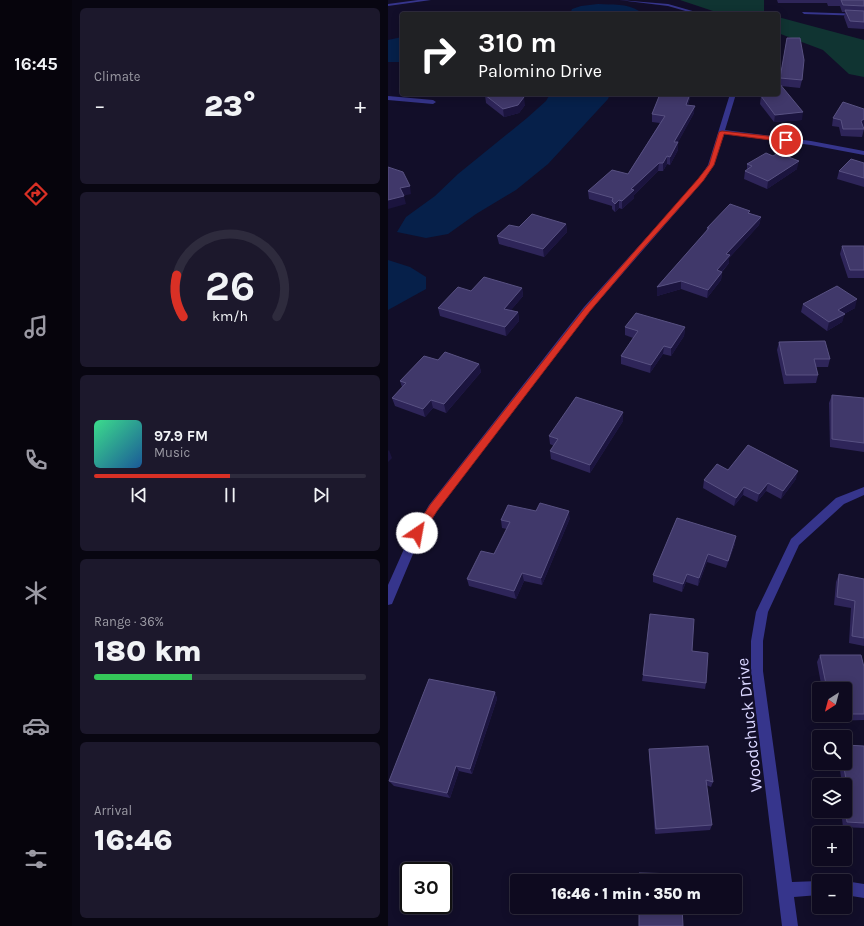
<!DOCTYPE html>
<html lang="en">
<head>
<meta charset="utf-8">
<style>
  :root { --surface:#0e0a1f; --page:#1c182c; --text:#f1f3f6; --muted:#9b9aa4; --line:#2e2b3d; --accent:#d93025 }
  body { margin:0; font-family:Karla,sans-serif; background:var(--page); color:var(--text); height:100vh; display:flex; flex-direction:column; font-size:15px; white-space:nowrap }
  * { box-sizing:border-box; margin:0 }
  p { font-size:13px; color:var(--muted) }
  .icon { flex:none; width:22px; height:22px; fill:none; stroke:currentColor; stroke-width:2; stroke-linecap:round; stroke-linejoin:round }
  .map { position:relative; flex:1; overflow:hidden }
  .drawer { display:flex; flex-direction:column; gap:8px; padding:8px; background:#080611; width:316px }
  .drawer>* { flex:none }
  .guide { position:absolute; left:12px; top:12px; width:380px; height:84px; border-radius:4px; box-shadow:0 2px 10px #0003,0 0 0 1px var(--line); background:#202124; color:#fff; overflow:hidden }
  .needle { width:26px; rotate:216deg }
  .buttons { position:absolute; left:424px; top:682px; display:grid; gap:8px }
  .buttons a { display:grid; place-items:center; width:40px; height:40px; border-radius:4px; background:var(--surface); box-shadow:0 2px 10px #0003,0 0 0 1px var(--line); font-size:20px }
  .speed { position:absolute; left:12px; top:862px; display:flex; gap:8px; font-size:20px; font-weight:700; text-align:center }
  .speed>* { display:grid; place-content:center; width:52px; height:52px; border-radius:50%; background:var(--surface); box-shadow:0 2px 10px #0003,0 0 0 1px var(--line); line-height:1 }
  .speed .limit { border:2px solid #111; border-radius:6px; background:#fff; color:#111 }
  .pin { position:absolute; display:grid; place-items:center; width:34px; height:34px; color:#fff; margin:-17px; border:2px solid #fff; border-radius:50%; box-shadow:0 1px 4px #0007 }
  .me { position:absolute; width:44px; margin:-22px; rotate:33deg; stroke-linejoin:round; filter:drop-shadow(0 0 3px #0008) }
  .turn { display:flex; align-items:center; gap:14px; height:84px; padding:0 12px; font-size:18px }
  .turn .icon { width:52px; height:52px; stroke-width:2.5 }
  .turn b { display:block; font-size:28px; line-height:34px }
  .big { font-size:30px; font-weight:800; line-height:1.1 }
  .drawer .tile { flex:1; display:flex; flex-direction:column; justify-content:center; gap:6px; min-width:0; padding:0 14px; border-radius:6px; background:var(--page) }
  .drawer .dial { align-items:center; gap:0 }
  .dial svg { height:104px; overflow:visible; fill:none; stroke:var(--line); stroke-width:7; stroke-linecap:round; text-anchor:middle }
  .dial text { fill:var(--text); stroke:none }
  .song { display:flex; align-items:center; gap:12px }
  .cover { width:48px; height:48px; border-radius:6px; background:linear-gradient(135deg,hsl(150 70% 55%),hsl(210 70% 35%)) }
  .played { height:4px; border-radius:2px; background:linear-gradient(90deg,var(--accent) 50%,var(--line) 50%) }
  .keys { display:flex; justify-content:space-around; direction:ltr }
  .heat { display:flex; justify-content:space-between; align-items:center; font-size:22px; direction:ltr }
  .charge { height:6px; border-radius:3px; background:linear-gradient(90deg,#34c759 36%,var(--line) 0) }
  .trip { position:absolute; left:122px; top:874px; width:232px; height:40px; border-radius:4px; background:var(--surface); box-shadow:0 2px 10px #0003,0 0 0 1px var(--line); font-weight:800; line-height:40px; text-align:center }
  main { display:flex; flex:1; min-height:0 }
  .dock { display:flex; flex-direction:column; width:72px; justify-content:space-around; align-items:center; background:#06040c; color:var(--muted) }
  .dock .icon { width:28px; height:28px }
  .dock .active { color:var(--accent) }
  .dock b { font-size:18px; color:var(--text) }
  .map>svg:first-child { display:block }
</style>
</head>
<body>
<main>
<nav class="dock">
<b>16:45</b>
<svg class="icon active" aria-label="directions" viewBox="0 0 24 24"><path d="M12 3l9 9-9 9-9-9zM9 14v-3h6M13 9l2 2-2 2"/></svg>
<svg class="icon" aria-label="music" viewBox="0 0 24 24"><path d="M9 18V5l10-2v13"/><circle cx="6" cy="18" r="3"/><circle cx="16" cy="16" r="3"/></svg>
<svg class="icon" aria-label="phone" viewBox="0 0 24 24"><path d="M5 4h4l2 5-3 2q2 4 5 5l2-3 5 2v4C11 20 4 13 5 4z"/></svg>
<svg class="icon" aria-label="climate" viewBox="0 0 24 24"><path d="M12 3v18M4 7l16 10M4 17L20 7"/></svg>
<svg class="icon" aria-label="car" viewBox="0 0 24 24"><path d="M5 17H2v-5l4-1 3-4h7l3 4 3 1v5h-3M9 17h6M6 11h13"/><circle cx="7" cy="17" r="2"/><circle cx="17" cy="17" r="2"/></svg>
<svg class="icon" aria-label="filters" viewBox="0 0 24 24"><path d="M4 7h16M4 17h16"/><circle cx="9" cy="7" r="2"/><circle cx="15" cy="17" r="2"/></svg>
</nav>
<section class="drawer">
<div class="tile"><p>Climate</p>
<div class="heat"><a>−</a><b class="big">23°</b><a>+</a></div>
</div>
<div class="tile dial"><svg viewBox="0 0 100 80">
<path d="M14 69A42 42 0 1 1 86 69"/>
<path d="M14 69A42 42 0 0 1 9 37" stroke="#d93025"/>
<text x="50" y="56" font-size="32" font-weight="700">26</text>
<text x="50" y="72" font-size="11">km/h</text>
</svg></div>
<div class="tile">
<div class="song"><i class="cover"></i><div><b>97.9 FM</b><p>Music</p></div></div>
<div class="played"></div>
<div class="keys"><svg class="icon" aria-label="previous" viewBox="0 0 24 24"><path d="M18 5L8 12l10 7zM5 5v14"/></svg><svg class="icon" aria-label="pause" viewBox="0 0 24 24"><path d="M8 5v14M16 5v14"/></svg><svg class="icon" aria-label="next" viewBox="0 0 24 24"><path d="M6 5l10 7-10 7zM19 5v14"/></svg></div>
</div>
<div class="tile"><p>Range · 36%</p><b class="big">180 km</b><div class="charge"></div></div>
<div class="tile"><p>Arrival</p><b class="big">16:46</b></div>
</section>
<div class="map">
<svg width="476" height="926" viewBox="0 0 476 926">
  <rect width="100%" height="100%" fill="#120e29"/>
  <!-- green -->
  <g fill="#103432">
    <polygon points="292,0 376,0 376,13 380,14 334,14"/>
    <polygon points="390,17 476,40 476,77 461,74 435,50 390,33"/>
  </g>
  <!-- water -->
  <g fill="#06204a">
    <path d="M 210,4 C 224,5 239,3 251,11 L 247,14 L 182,14 L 184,9 L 193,6 Z"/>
    <polygon points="14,37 14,62 0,62 0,40"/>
    <polygon points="162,94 222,94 220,99 160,164 128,190 88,214 60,234 38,238 9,232 18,217 47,196 70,174 139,118 158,101"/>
    <polygon points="0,260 22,267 38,277 38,289 0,310"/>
  </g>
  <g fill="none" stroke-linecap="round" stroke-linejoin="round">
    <!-- minor -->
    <g fill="#36358c" fill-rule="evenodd">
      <polygon points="30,0 43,0 0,6 0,4"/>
      <polygon points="231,0 280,4 315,14 308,14 280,6"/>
      <polygon points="414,12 476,14 476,16 416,14"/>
      <polygon points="342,94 348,94 337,130 423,141 476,151 476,155 423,145 336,134 326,165 315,181 202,311 49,511 25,554 4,604 0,605 0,585 16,549 41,505 196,307 311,179 320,165"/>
      <polygon points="0,96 45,100 48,102 45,104 0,100"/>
      <polygon points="476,487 476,495 456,504 411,545 380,612 375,641 375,671 404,882 431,881 432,881 431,895 406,897 410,926 394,926 363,671 363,641 368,612 403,539 448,498"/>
      <polygon points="456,881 457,881 476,884 476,898 457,895"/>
    </g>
  </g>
  <!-- wall -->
  <g fill="#2e2559">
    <polygon points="389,0 476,0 476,29 460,28 456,17 457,12 454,12 452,6 440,6 439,3 390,3"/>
    <polygon points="399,38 414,80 412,88 393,86 414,120 386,122 372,104 373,96 389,95"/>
    <polygon points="272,94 303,94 300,105 306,113 290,142 290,150 282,165 279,164 275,171 270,171 246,195 246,198 234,209 231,208 227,212 224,209 224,206 201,199 200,191 240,174 272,123 264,122 264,114"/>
    <polygon points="97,95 137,105 131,113 116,117 98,103"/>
    <polygon points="455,102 475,127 476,129 474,137 453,136 451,127 444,126 445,118"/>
    <polygon points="385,156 409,169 379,189 356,179 357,171 359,170 359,164"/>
    <polygon points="476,163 476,187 449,179 451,171"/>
    <polygon points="362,211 361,213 373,217 371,225 341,258 341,263 334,272 333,280 319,298 293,289 269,296 269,287 318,232 319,228"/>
    <polygon points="178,224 179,232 156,257 111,244 109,236 131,227"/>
    <polygon points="454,246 476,246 476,278 460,278 452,254"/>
    <polygon points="134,288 135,296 123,310 130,312 131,321 118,336 52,316 50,308 83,291"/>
    <polygon points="415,304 467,308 456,314 454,322 439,331 413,312"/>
    <polygon points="237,327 297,327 296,336 283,356 275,354 262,373 233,364 233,356 245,338 237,335"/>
    <polygon points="391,342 442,359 440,367 428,367 430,375 428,383 396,384 389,350"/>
    <polygon points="50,360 91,364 93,372 58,413 45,408 37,417 7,406 4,398 14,387 12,381"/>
    <polygon points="444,395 476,398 476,452 442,447 441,403"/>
    <polygon points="235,412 235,421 202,473 163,459 162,451 166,446 162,444 161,436"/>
    <polygon points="340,470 408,479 393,499 378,491 369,502 355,495 346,506 315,488 316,480"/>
    <polygon points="148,511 182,518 154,585 136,581 128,599 81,586 79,579 106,554 119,529 114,528 113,520"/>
    <polygon points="347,544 338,568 319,562 310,586 298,582 294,592 265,582 265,575"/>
    <polygon points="451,574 476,579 476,646 461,643 463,608 446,605 448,582"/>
    <polygon points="304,651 318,683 317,689 254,681 255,675"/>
    <polygon points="432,655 476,667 476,720 441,721 439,715 457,715 457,689 434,689 429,662"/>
    <polygon points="107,692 109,699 84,774 71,771 62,798 6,786 1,781"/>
    <polygon points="476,746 476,828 455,827 453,811 457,811 457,785 453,785 454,784 451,763 457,763"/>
    <polygon points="261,749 325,782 323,787 318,785 324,825 322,830 267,834 261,755"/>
  </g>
  <!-- shaded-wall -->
  <g fill="#1b143e">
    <polygon points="302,94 303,94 298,112 298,105"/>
    <polygon points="136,97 137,105 131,113 116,117 115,109"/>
    <polygon points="307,106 306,113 286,150 286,142"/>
    <polygon points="415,112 414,120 386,122 387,115"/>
    <polygon points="476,119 476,126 471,128 473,121"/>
    <polygon points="290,142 290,150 282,165 282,157"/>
    <polygon points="279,156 279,164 275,171 275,163"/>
    <polygon points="411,161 409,169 379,189 380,181"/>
    <polygon points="271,163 270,171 246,195 246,198 234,209 234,201 243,189"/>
    <polygon points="22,186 23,194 14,196 12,188"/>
    <polygon points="16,196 18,204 0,209 0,200"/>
    <polygon points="231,200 231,208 227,212 227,204"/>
    <polygon points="373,217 371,225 341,258 341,263 328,278 329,270 338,254"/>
    <polygon points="178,224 179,232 156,257 155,249"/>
    <polygon points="334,272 333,280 319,298 320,290"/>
    <polygon points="293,281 293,289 269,296 269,287"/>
    <polygon points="134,288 135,296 117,317 116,309"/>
    <polygon points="469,299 467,308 448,318 450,310"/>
    <polygon points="130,312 131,321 118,336 117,327"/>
    <polygon points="457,314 454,322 439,331 441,322"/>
    <polygon points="297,327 296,336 283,356 283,348"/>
    <polygon points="276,346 275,354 262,373 263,365"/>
    <polygon points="91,364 93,372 58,413 56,404"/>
    <polygon points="43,400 45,408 37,417 35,409"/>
    <polygon points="235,412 235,421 202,473 202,465"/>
    <polygon points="1,450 4,458 0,462 0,451"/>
    <polygon points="410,471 408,479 393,499 395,491"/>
    <polygon points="380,483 378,491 369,502 371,494"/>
    <polygon points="356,487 355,495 346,506 348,498"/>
    <polygon points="181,511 182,518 154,585 153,578"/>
    <polygon points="348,536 347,544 338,568 340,561"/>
    <polygon points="320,554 319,562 310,586 311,578"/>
    <polygon points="134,573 136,581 128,599 126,591"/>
    <polygon points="299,574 298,582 294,592 295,584"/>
    <polygon points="107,692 109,699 84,774 82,769"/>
    <polygon points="68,766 71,771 62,798 59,793"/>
  </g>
  <!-- building -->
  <g fill="#40386a" stroke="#585182">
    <polygon points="453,0 476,0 476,6 455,5"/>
    <polygon points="457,10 476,11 476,22 462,21"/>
    <polygon points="399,38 412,38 416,60 414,80 392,78"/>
    <polygon points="391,83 415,112 387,115 373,96 389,95 389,94 390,94"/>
    <polygon points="102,94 132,94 136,97 130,105 115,109 97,95"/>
    <polygon points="272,94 302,94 298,105 307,106 286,142 290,142 282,157 279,156 275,163 271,163 243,189 246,190 234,201 231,200 227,204 224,201 225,198 200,191 224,170 240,174 277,116 264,114"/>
    <polygon points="455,102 476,109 476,119 473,121 476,129 455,129 453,120 445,118"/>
    <polygon points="378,153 385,156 390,153 411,161 380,181 357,171 364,166 359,164"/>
    <polygon points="463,159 476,163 476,178 451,171"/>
    <polygon points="0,167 15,172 22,186 12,188 16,196 0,200"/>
    <polygon points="342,204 362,211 360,213 373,217 338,254 342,255 329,270 334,272 320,290 293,281 269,287 321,228 319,228"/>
    <polygon points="144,214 178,224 155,249 109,236 121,225 131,227"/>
    <polygon points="454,246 476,246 476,270 462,270"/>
    <polygon points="96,277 134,288 116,309 130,312 117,327 50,308 70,287 83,291"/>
    <polygon points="449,286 469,299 450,310 457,314 441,322 415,304"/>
    <polygon points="248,313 297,327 283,348 276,346 263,365 233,356 250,331 237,327"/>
    <polygon points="437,341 442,359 426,359 430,375 398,375 391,342"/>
    <polygon points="57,352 91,364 56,404 43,400 35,409 4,398 18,383 12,381 36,356 50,360"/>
    <polygon points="444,395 476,398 476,443 444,439"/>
    <polygon points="188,397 235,412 202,465 162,451 170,439 161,436"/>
    <polygon points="360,445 410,471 395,491 380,483 371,494 356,487 348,498 316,480 329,464 340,470"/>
    <polygon points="152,503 181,511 153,578 134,573 126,591 79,579 93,551 106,554 122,522 113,520 120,505 148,511"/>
    <polygon points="289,518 348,536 340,561 320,554 311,578 299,574 295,584 265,575"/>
    <polygon points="451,574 476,579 476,638 464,636 467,601 449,597"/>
    <polygon points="262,614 306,619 304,651 320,653 318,683 255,675"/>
    <polygon points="432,655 473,655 476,667 476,714 457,714 457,689 439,689"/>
    <polygon points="41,679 107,692 82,769 68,766 59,793 1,781"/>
    <polygon points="457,745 476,746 476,823 459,822 457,808 457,785 454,785 454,784 459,784 455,763 457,763"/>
    <polygon points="320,746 325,782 318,780 324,825 268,829 261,749"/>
    <polygon points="251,873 293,874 293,881 251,881"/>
    <polygon points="251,907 294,907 295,926 251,926"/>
  </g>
  <!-- route -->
  <polygon fill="#d93025" stroke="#8d1f18" points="334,131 398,138 401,140 398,142 336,134 326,165 315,181 253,251 202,311 49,511 33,536 26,536 24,533 26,530 42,505 197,308 310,179 321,165 331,132"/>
  <g text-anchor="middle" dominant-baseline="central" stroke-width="4" stroke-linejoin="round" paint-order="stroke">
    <!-- near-street labels -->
    <g font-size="17" fill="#dad6ff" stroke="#120e29">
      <text transform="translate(361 725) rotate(-96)">Woodchuck Drive</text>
    </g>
  </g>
</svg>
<div class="buttons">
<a><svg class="needle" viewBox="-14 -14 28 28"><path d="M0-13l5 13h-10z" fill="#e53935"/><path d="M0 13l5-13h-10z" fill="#9b9aa4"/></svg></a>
<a><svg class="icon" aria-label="search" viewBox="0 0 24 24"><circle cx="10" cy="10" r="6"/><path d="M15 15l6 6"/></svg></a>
<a><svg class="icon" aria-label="layers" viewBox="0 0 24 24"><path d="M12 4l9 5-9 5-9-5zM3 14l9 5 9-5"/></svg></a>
<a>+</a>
<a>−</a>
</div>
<div class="speed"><div class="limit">30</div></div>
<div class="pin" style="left:398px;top:140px;background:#d93025"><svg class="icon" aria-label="arrive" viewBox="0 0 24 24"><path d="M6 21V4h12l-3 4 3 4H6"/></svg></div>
<svg class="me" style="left:29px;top:533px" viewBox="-20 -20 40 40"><circle r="19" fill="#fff"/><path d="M0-13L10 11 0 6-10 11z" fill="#d93025"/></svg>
<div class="trip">16:46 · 1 min · 350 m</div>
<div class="guide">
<div class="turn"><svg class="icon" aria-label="right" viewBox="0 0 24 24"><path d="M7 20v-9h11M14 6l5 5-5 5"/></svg><div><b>310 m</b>Palomino Drive</div></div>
</div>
</div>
</main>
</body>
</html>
